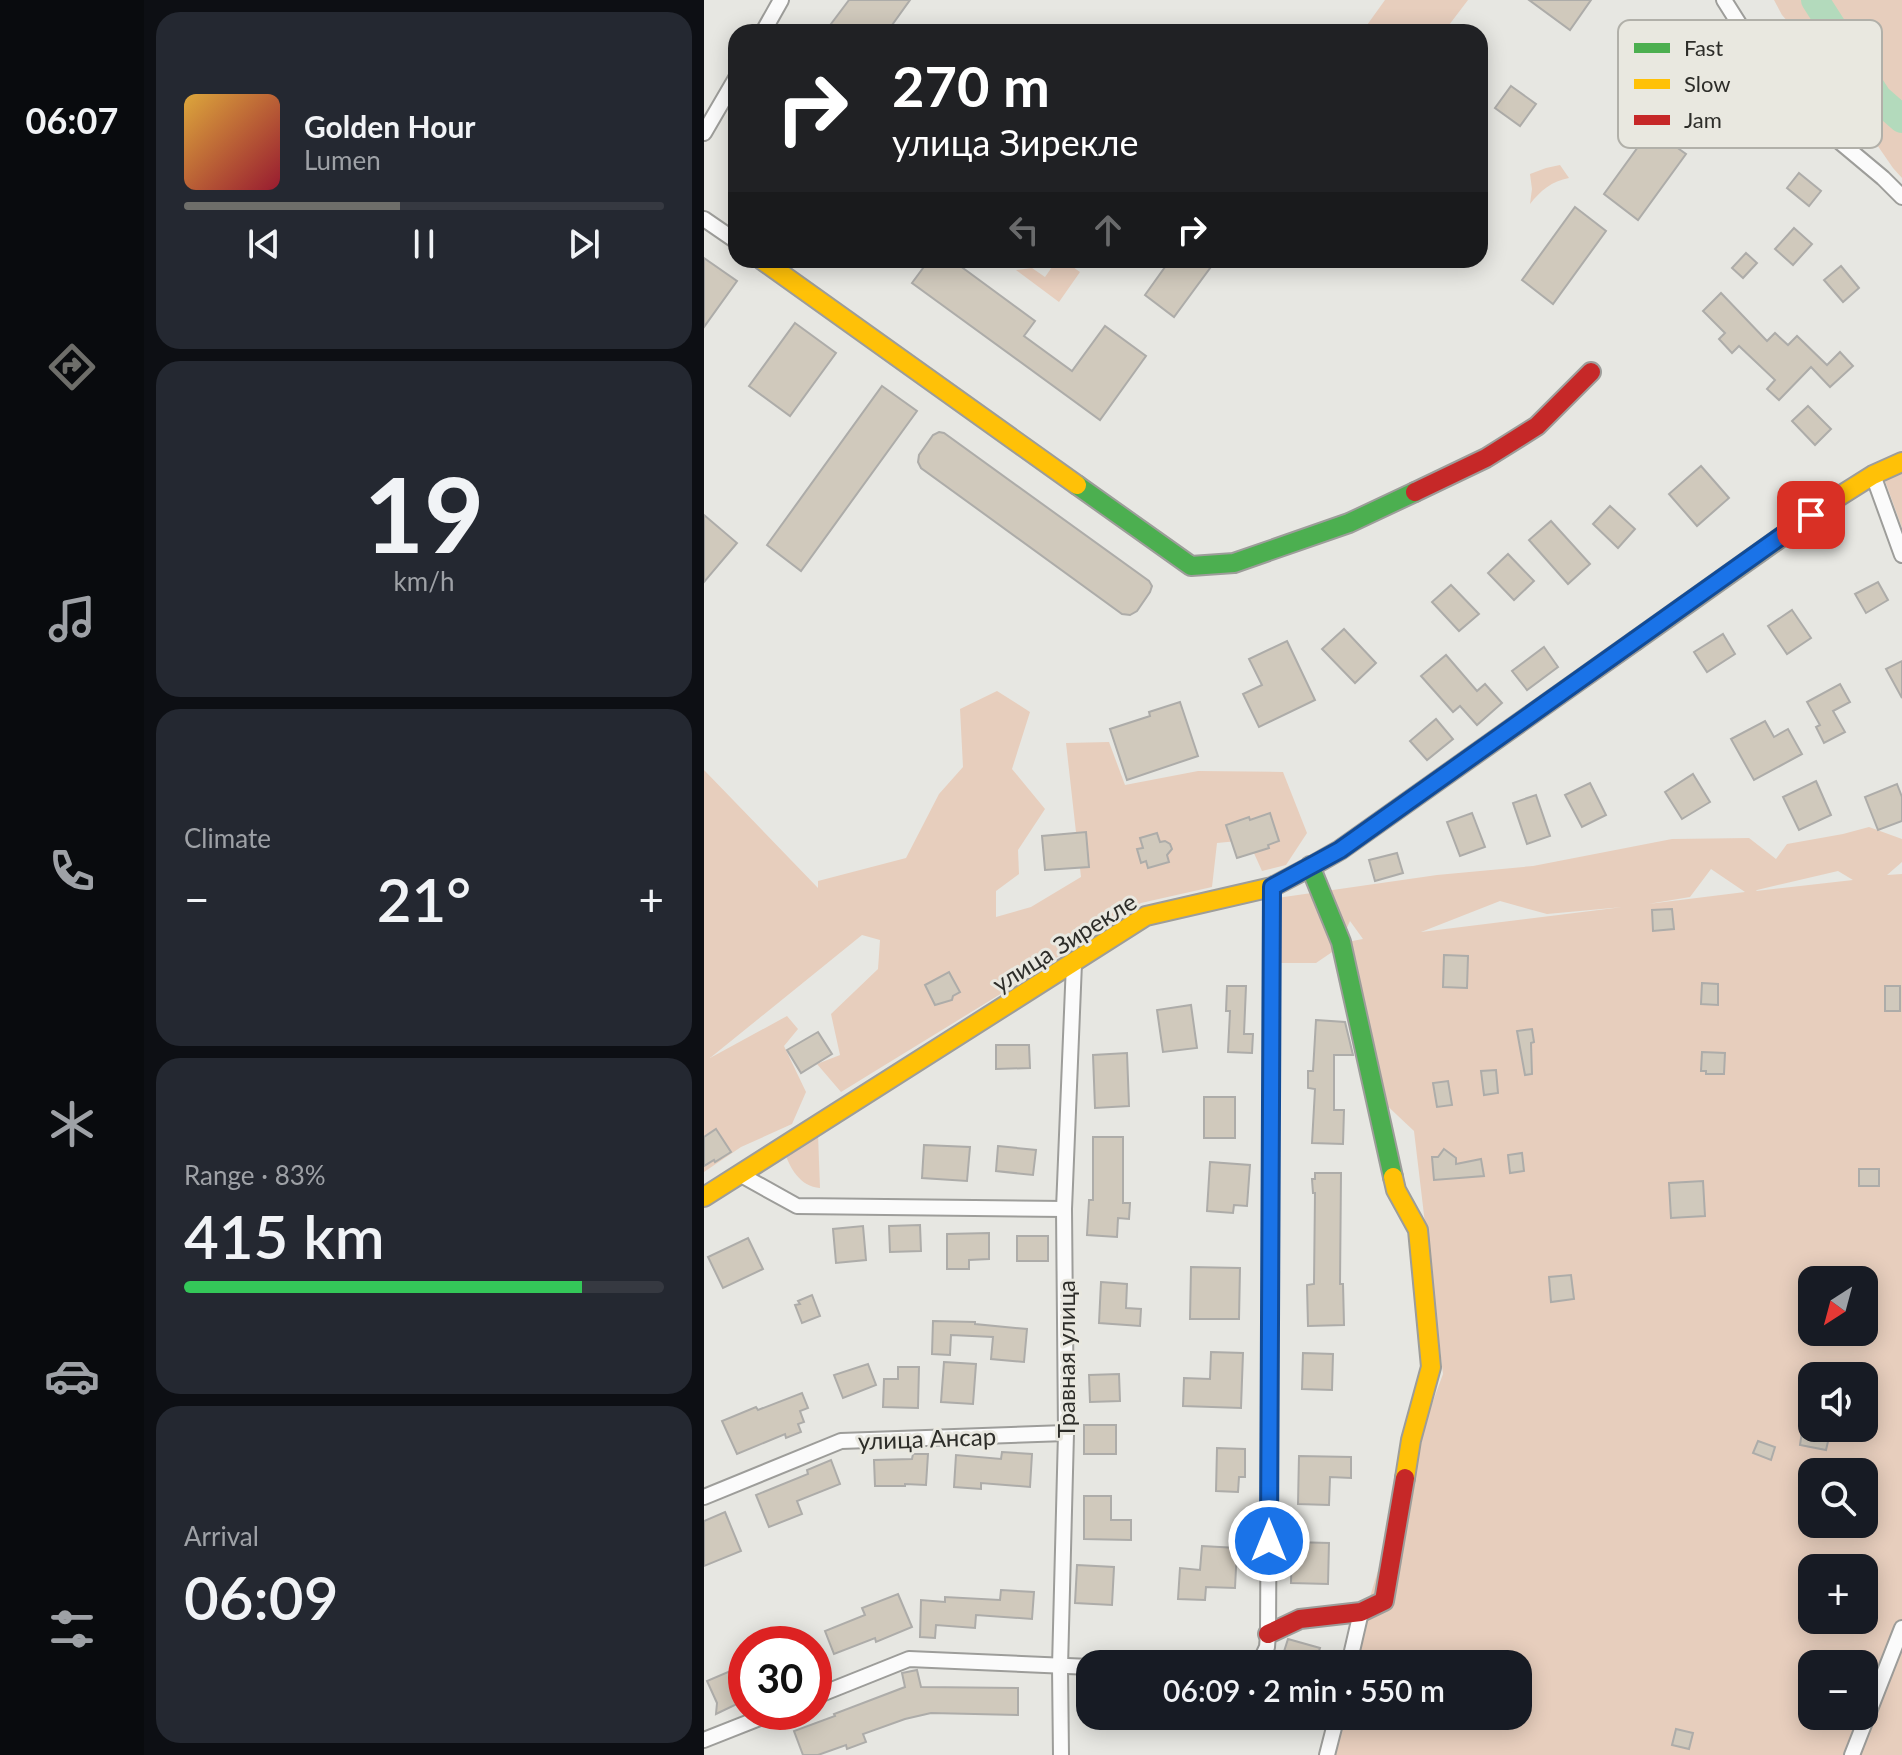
<!DOCTYPE html>
<html lang="en">
<head>
<meta charset="utf-8">
<style>
  :root { --surface:#171b24; --page:#242831; --text:#f1f3f6; --muted:#9ea1a6; --line:#363941; --accent:#6e6e6a }
  body { margin:0; font-family:Lato,sans-serif; background:var(--page); color:var(--text); height:100vh; display:flex; flex-direction:column; font-size:30px; white-space:nowrap }
  * { box-sizing:border-box; margin:0 }
  p { font-size:26px; color:var(--muted) }
  .icon { flex:none; width:44px; height:44px; fill:none; stroke:currentColor; stroke-width:2; stroke-linecap:round; stroke-linejoin:round }
  .map { position:relative; flex:1; overflow:hidden }
  .panel { display:flex; flex-direction:column; gap:12px; padding:12px; background:#0d0f14; width:560px }
  .panel>* { flex:none }
  .top-card { position:absolute; left:24px; top:24px; width:760px; height:244px; border-radius:24px; box-shadow:0 4px 20px #0003; background:#202124; color:#fff; overflow:hidden }
  .needle { width:52px; rotate:216deg }
  .fabs { position:absolute; left:1094px; top:1266px; display:grid; gap:16px }
  .fabs a { display:grid; place-items:center; width:80px; height:80px; border-radius:16px; background:var(--surface); box-shadow:0 4px 20px #0003; font-size:40px }
  .speed { position:absolute; left:24px; top:1626px; display:flex; gap:16px; font-size:40px; font-weight:700; text-align:center }
  .speed>* { display:grid; place-content:center; width:104px; height:104px; border-radius:50%; background:var(--surface); box-shadow:0 4px 20px #0003; line-height:1 }
  .speed .limit { border:12px solid #d22; background:#fff; color:#111 }
  .pin { position:absolute; display:grid; place-items:center; width:68px; height:68px; color:#fff; margin:-34px; border-radius:16px; box-shadow:0 4px 12px #0006 }
  .me { position:absolute; width:88px; margin:-44px; rotate:0deg; stroke-linejoin:round; filter:drop-shadow(0 0 6px #0008) }
  .turn { display:flex; align-items:center; gap:28px; height:168px; padding:0 32px; font-size:36px }
  .turn .icon { width:104px; height:104px; stroke-width:2.5 }
  .turn b { display:block; font-size:56px; line-height:68px }
  .lanes { display:flex; align-items:center; height:76px; padding:0 32px; background:#0003; justify-content:center; gap:40px; direction:ltr }
  .lanes .off { opacity:.35 }
  .big { font-size:60px; font-weight:600; line-height:1.1 }
  .panel .card { flex:1; display:flex; flex-direction:column; justify-content:center; gap:12px; min-width:0; padding:0 28px; border-radius:24px; background:var(--page) }
  .panel .dial { align-items:center; gap:0 }
  .dial b { font-size:104px; line-height:1 }
  .song { display:flex; align-items:center; gap:24px }
  .cover { width:96px; height:96px; border-radius:12px; background:linear-gradient(135deg,hsl(40 70% 55%),hsl(350 70% 35%)) }
  .played { height:8px; border-radius:4px; background:linear-gradient(90deg,var(--accent) 45%,var(--line) 45%) }
  .keys { display:flex; justify-content:space-around; direction:ltr }
  .heat { display:flex; justify-content:space-between; align-items:center; font-size:44px; direction:ltr }
  .charge { height:12px; border-radius:6px; background:linear-gradient(90deg,#34c759 83%,var(--line) 0) }
  .trip { position:absolute; left:372px; top:1650px; width:456px; height:80px; border-radius:24px; background:var(--surface); box-shadow:0 4px 20px #0003; font-weight:600; line-height:80px; text-align:center }
  main { display:flex; flex:1; min-height:0 }
  .tab-bar { display:flex; flex-direction:column; width:144px; justify-content:space-around; align-items:center; background:#090b0e; color:var(--muted) }
  .tab-bar .icon { width:56px; height:56px }
  .tab-bar .current { color:var(--accent) }
  .tab-bar b { font-size:36px; color:var(--text) }
  .map>svg:first-child { display:block }
</style>
</head>
<body>
<main>
<nav class="tab-bar">
<b>06:07</b>
<svg class="icon current" aria-label="directions" viewBox="0 0 24 24"><path d="M12 3l9 9-9 9-9-9zM9 14v-3h6M13 9l2 2-2 2"/></svg>
<svg class="icon" aria-label="music" viewBox="0 0 24 24"><path d="M9 18V5l10-2v13"/><circle cx="6" cy="18" r="3"/><circle cx="16" cy="16" r="3"/></svg>
<svg class="icon" aria-label="phone" viewBox="0 0 24 24"><path d="M5 4h4l2 5-3 2q2 4 5 5l2-3 5 2v4C11 20 4 13 5 4z"/></svg>
<svg class="icon" aria-label="climate" viewBox="0 0 24 24"><path d="M12 3v18M4 7l16 10M4 17L20 7"/></svg>
<svg class="icon" aria-label="car" viewBox="0 0 24 24"><path d="M5 17H2v-5l4-1 3-4h7l3 4 3 1v5h-3M9 17h6M6 11h13"/><circle cx="7" cy="17" r="2"/><circle cx="17" cy="17" r="2"/></svg>
<svg class="icon" aria-label="filters" viewBox="0 0 24 24"><path d="M4 7h16M4 17h16"/><circle cx="9" cy="7" r="2"/><circle cx="15" cy="17" r="2"/></svg>
</nav>
<section class="panel">
<div class="card">
<div class="song"><i class="cover"></i><div><b>Golden Hour</b><p>Lumen</p></div></div>
<div class="played"></div>
<div class="keys"><svg class="icon" aria-label="previous" viewBox="0 0 24 24"><path d="M18 5L8 12l10 7zM5 5v14"/></svg><svg class="icon" aria-label="pause" viewBox="0 0 24 24"><path d="M8 5v14M16 5v14"/></svg><svg class="icon" aria-label="next" viewBox="0 0 24 24"><path d="M6 5l10 7-10 7zM19 5v14"/></svg></div>
</div>
<div class="card dial"><b>19</b><p>km/h</p></div>
<div class="card"><p>Climate</p>
<div class="heat"><a>−</a><b class="big">21°</b><a>+</a></div>
</div>
<div class="card"><p>Range · 83%</p><b class="big">415 km</b><div class="charge"></div></div>
<div class="card"><p>Arrival</p><b class="big">06:09</b></div>
</section>
<div class="map">
<svg width="1198" height="1755" viewBox="0 0 1198 1755">
  <rect width="100%" height="100%" fill="#e7e7e2"/>
  <!-- green -->
  <g fill="#e7cebd" fill-rule="evenodd">
    <polygon points="681,0 764,0 745,25 735,28 728,32 658,32"/>
    <polygon points="1070,0 1198,0 1198,178 1189,168 1105,46 1078,15"/>
    <path d="M 856,165 L 865,178 C 848,181 836,191 826,204 L 828,189 L 826,174 L 842,168 Z"/>
    <polygon points="353,260 359,260 376,272 355,302 312,270 328,268 341,277"/>
    <polygon points="1198,470 1198,528 1180,478"/>
    <polygon points="293,691 326,712 308,769 341,809 314,850 315,874 292,891 292,917 327,907 377,877 362,743 405,742 421,785 494,771 579,772 603,833 582,865 558,871 544,840 513,843 508,887 437,903 386,935 321,979 137,1092 113,1064 136,1055 127,1014 174,969 176,940 158,935 6,1058 83,1016 94,1029 80,1046 102,1092 88,1124 37,1147 0,1172 0,770 114,888 114,881 202,858 235,794 259,767 256,709"/>
    <path d="M 1165,827 L 1198,839 L 1198,862 L 1183,875 L 1198,874 L 1198,1755 L 623,1755 L 634,1716 L 814,1716 L 814,1664 L 648,1664 L 665,1600 L 712,1447 L 739,1374 L 710,1131 L 676,1099 L 643,942 L 659,939 L 646,921 L 634,948 L 612,963 L 574,963 L 573,898 L 733,875 L 829,866 L 968,839 L 1045,838 L 1072,859 L 1083,844 L 1139,834 ZM 1007,869 L 1041,892 L 944,904 L 986,897 ZM 1134,871 L 1149,880 L 1052,891 L 1053,890 ZM 796,901 L 843,914 L 919,907 L 717,932 ZM 1108,1280 L 1160,1280 L 1160,1332 L 1108,1332 ZM 1108,1376 L 1160,1376 L 1160,1428 L 1108,1428 ZM 1108,1472 L 1160,1472 L 1160,1524 L 1108,1524 ZM 1108,1568 L 1160,1568 L 1160,1620 L 1108,1620 ZM 1108,1664 L 1160,1664 L 1160,1716 L 1108,1716 Z"/>
    <path d="M 114,1134 L 116,1188 C 96,1187 85,1167 80,1150 Z"/>
  </g>
  <g fill="none" stroke-linecap="round" stroke-linejoin="round">
    <!-- river -->
    <polyline stroke="#b3dabc" stroke-width="28" points="1111,0 1174,98 1198,119"/>
  </g>
  <!-- building -->
  <g fill="#d0c9bc" stroke="#adaca9" stroke-width="2">
    <polygon points="145,0 206,0 183,32 121,32"/>
    <polygon points="825,0 887,0 866,30"/>
    <polygon points="807,86 832,104 816,126 791,108"/>
    <polygon points="947,129 982,154 934,220 900,194"/>
    <polygon points="1095,173 1117,191 1105,206 1083,188"/>
    <polygon points="871,207 902,231 849,304 818,280"/>
    <polygon points="1090,228 1108,244 1089,265 1071,249"/>
    <polygon points="1042,253 1053,263 1039,278 1028,268"/>
    <polygon points="0,258 33,281 0,327"/>
    <polygon points="225,260 248,260 331,321 320,336 368,371 401,326 442,356 396,420 208,283"/>
    <polygon points="466,260 512,260 470,317 441,295"/>
    <polygon points="1137,266 1155,288 1139,302 1120,280"/>
    <polygon points="1017,293 1063,341 1071,333 1084,345 1093,336 1123,365 1136,352 1149,366 1126,387 1107,367 1075,400 1063,389 1071,380 1035,346 1028,353 1015,339 1021,333 999,311"/>
    <polygon points="91,323 132,353 86,416 45,386"/>
    <polygon points="178,386 213,411 97,571 63,545"/>
    <polygon points="1104,406 1127,429 1111,445 1088,421"/>
    <polygon points="235,432 240,433 445,581 448,586 446,592 433,611 426,615 418,614 217,468 214,462 215,455 229,435"/>
    <polygon points="997,466 1025,498 993,526 965,494"/>
    <polygon points="906,506 931,529 914,548 889,524"/>
    <polygon points="0,515 33,543 0,582"/>
    <polygon points="847,521 886,564 864,584 825,540"/>
    <polygon points="804,554 830,581 810,600 784,573"/>
    <polygon points="1174,582 1184,600 1162,613 1151,594"/>
    <polygon points="747,585 775,614 755,631 728,602"/>
    <polygon points="1088,610 1107,638 1083,654 1064,626"/>
    <polygon points="640,629 672,663 651,683 618,649"/>
    <polygon points="1019,634 1031,654 1003,672 990,652"/>
    <polygon points="583,641 611,700 555,727 539,694 558,685 545,659"/>
    <polygon points="840,647 854,667 823,690 808,671"/>
    <polygon points="742,655 773,691 781,684 798,703 773,725 756,706 749,712 717,676"/>
    <polygon points="1198,661 1198,698 1182,669"/>
    <polygon points="1136,684 1146,702 1129,711 1141,732 1120,743 1112,727 1116,725 1103,702"/>
    <polygon points="476,702 494,756 423,780 406,729 446,716 445,712"/>
    <polygon points="732,719 749,739 723,760 706,741"/>
    <polygon points="1061,721 1070,737 1084,729 1098,754 1050,780 1027,739"/>
    <polygon points="989,774 1006,802 978,819 961,792"/>
    <polygon points="1112,781 1127,815 1095,830 1079,797"/>
    <polygon points="886,783 902,815 878,827 861,795"/>
    <polygon points="1193,784 1198,797 1198,821 1174,830 1161,797"/>
    <polygon points="832,795 846,836 823,844 809,803"/>
    <polygon points="566,813 575,841 564,845 565,848 533,858 522,825 545,817 546,820"/>
    <polygon points="768,813 781,847 756,856 743,822"/>
    <polygon points="382,832 385,867 341,870 338,836"/>
    <polygon points="453,833 456,842 461,841 466,844 468,849 463,855 465,862 444,868 442,861 437,863 433,849 439,848 436,838"/>
    <polygon points="693,853 699,873 671,881 665,860"/>
    <polygon points="968,909 970,929 949,931 948,910"/>
    <polygon points="740,955 764,956 763,988 739,987"/>
    <polygon points="245,972 256,992 249,996 248,1000 231,1005 221,985"/>
    <polygon points="998,983 1014,984 1014,1005 997,1004"/>
    <polygon points="523,986 542,986 540,1034 549,1034 548,1053 524,1052 526,1011 522,1011"/>
    <rect x="1181" y="986" width="15" height="25"/>
    <polygon points="487,1005 493,1048 459,1052 453,1010"/>
    <polygon points="612,1020 641,1022 649,1055 630,1055 630,1110 640,1110 639,1144 608,1143 611,1089 604,1088 604,1071 609,1071"/>
    <polygon points="828,1029 830,1042 827,1043 828,1074 821,1075 813,1031"/>
    <polygon points="114,1032 128,1054 97,1073 83,1050"/>
    <polygon points="292,1045 325,1045 326,1068 292,1069"/>
    <polygon points="998,1052 1021,1053 1020,1074 1002,1074 1002,1071 997,1071"/>
    <polygon points="423,1053 425,1106 391,1108 389,1055"/>
    <polygon points="792,1070 794,1093 780,1095 777,1071"/>
    <polygon points="744,1081 748,1105 733,1107 729,1083"/>
    <rect x="500" y="1097" width="31" height="41"/>
    <polygon points="12,1129 27,1152 11,1162 10,1160 0,1166 0,1137"/>
    <polygon points="389,1137 419,1137 419,1203 426,1203 425,1219 414,1218 413,1237 383,1235 385,1200 389,1200"/>
    <polygon points="220,1145 266,1147 263,1181 218,1178"/>
    <polygon points="294,1146 332,1150 329,1175 292,1171"/>
    <polygon points="740,1149 752,1158 752,1164 777,1159 780,1176 730,1180 728,1157 734,1157"/>
    <polygon points="818,1153 820,1171 806,1173 804,1155"/>
    <polygon points="506,1162 546,1165 543,1206 530,1205 529,1213 503,1211"/>
    <rect x="1155" y="1169" width="20" height="17"/>
    <polygon points="611,1173 637,1173 636,1284 639,1284 640,1325 604,1326 603,1285 610,1284 611,1193 609,1193 608,1179 611,1179"/>
    <polygon points="999,1181 1001,1216 967,1218 965,1183"/>
    <polygon points="216,1225 217,1251 186,1252 185,1226"/>
    <polygon points="159,1226 162,1260 132,1263 129,1229"/>
    <polygon points="285,1233 285,1259 265,1260 265,1269 243,1269 243,1234"/>
    <rect x="313" y="1236" width="31" height="25"/>
    <polygon points="44,1238 59,1269 19,1288 4,1257"/>
    <polygon points="487,1267 536,1268 535,1319 486,1319"/>
    <polygon points="867,1275 870,1299 847,1302 845,1277"/>
    <polygon points="397,1282 423,1284 422,1308 437,1309 436,1326 395,1323"/>
    <polygon points="108,1295 116,1316 98,1323 91,1305 96,1304 94,1301"/>
    <polygon points="229,1321 271,1322 271,1324 323,1329 320,1362 287,1359 289,1337 247,1335 246,1355 228,1354"/>
    <polygon points="507,1352 539,1353 537,1408 479,1406 480,1378 506,1379"/>
    <polygon points="599,1353 629,1354 628,1390 598,1389"/>
    <polygon points="240,1362 272,1364 269,1404 237,1402"/>
    <polygon points="164,1364 172,1385 139,1398 130,1375"/>
    <polygon points="194,1367 215,1367 214,1408 179,1407 180,1379 194,1379"/>
    <polygon points="415,1374 416,1401 386,1402 385,1375"/>
    <polygon points="98,1393 104,1408 96,1411 100,1422 94,1424 97,1432 82,1438 81,1434 33,1454 18,1421 52,1407 54,1410"/>
    <rect x="380" y="1425" width="32" height="29"/>
    <polygon points="1109,1429 1126,1433 1122,1450 1096,1445 1098,1432 1108,1434"/>
    <polygon points="1054,1441 1071,1447 1067,1460 1049,1453"/>
    <polygon points="513,1448 541,1449 541,1477 535,1477 534,1492 512,1491"/>
    <polygon points="298,1452 328,1454 326,1487 277,1483 277,1489 250,1487 252,1455 297,1459"/>
    <polygon points="209,1454 224,1454 222,1485 201,1484 201,1486 171,1486 170,1460 208,1459"/>
    <polygon points="595,1456 647,1457 647,1478 626,1477 625,1505 594,1504"/>
    <polygon points="127,1460 136,1484 93,1501 98,1514 65,1527 52,1495 104,1474 103,1470"/>
    <polygon points="380,1496 407,1496 407,1520 427,1520 427,1540 380,1539"/>
    <polygon points="21,1512 37,1551 0,1566 0,1521"/>
    <polygon points="588,1542 625,1543 624,1584 587,1583"/>
    <polygon points="498,1546 533,1548 531,1588 502,1587 501,1600 474,1599 476,1568 496,1570"/>
    <polygon points="373,1565 410,1567 408,1605 371,1603"/>
    <polygon points="297,1590 330,1592 328,1619 272,1615 271,1628 232,1625 231,1638 216,1637 217,1600 241,1602 241,1597 296,1600"/>
    <polygon points="194,1594 208,1627 172,1642 171,1638 130,1654 121,1631 161,1615 158,1608"/>
    <polygon points="584,1639 616,1648 611,1664 576,1664"/>
    <polygon points="31,1669 42,1696 38,1697 33,1704 12,1714 13,1703 3,1681"/>
    <polygon points="213,1670 217,1687 314,1688 314,1715 227,1713 201,1719 159,1734 162,1742 143,1749 142,1745 114,1755 99,1755 90,1731 131,1716 130,1714 201,1687 198,1673"/>
    <polygon points="972,1729 989,1733 985,1749 968,1745"/>
  </g>
  <g fill="none" stroke-linecap="round" stroke-linejoin="round">
    <!-- street casing -->
    <g stroke="#9d9d9a" stroke-width="18">
      <g id="street">
        <polyline points="1020,0 1085,103 1124,132 1179,178 1198,197"/>
        <polyline points="59,32 77,0"/>
        <polyline points="0,133 32,78"/>
        <polyline points="0,219 32,241"/>
        <polyline points="1169,475 1198,555"/>
        <polyline points="37,1175 93,1206 360,1209"/>
        <polyline points="0,1497 137,1441 362,1433"/>
        <polyline points="555,1664 563,1647 564,1634 568,887"/>
        <polyline points="645,1664 657,1612"/>
        <polyline points="110,1697 205,1659 386,1667"/>
        <polyline points="0,1740 71,1712"/>
        <polyline points="357,1755 356,1667 362,1433 360,1209 370,963"/>
        <polyline points="623,1755 633,1716"/>
        <polyline points="1148,1755 1198,1628"/>
      </g>
    </g>
    <!-- fast casing -->
    <g stroke="#9d9d9a" stroke-width="22">
      <g id="fast">
        <polyline points="373,485 487,566 530,563 645,523 711,492"/>
        <polyline points="606,866 637,942 689,1177"/>
      </g>
    </g>
    <!-- slow casing -->
    <g stroke="#9d9d9a" stroke-width="22">
      <g id="slow">
        <polyline points="58,260 373,485"/>
        <polyline points="931,641 1131,499 1169,475 1198,462"/>
        <polyline points="689,1177 692,1190 714,1230 727,1367 707,1440 701,1478"/>
        <polyline points="0,1197 442,916 568,887 608,866"/>
      </g>
    </g>
    <!-- jam casing -->
    <g stroke="#9d9d9a" stroke-width="22">
      <g id="jam">
        <polyline points="711,492 782,458 833,426 887,372"/>
        <polyline points="608,866 636,850 931,641"/>
        <polyline points="564,1634 596,1619 657,1612 680,1601 701,1478"/>
      </g>
    </g>
    <!-- street -->
    <use href="#street" stroke="#fbfbfb" stroke-width="14"/>
    <!-- fast -->
    <use href="#fast" stroke="#4caf50" stroke-width="18"/>
    <!-- slow -->
    <use href="#slow" stroke="#ffc107" stroke-width="18"/>
    <!-- jam -->
    <use href="#jam" stroke="#c62828" stroke-width="18"/>
  </g>
  <g fill="none" stroke-linecap="round" stroke-linejoin="round">
    <!-- route casing -->
    <g stroke="#114b97" stroke-width="20">
      <polyline id="route" points="565,1541 568,887 636,850 1107,515"/>
    </g>
    <!-- route -->
    <use href="#route" stroke="#1a73e8" stroke-width="14"/>
  </g>
  <g text-anchor="middle" dominant-baseline="central" stroke-width="6" stroke-linejoin="round" paint-order="stroke">
    <!-- street labels -->
    <g font-size="24" fill="#2d2d29" stroke="#e9e8e0">
      <text transform="translate(360 942) rotate(-32)">улица Зирекле</text>
      <text transform="translate(361 1359) rotate(-90)">Травная улица</text>
      <text transform="translate(223 1438) rotate(-2)">улица Ансар</text>
    </g>
  </g>
  <!-- legend -->
  <rect x="914" y="20" width="264" height="128" rx="12" fill="#e9e8e0" stroke="#b1b0a9" stroke-width="2"/>
  <rect x="930" y="43" width="36" height="10" fill="#4caf50"/>
  <rect x="930" y="79" width="36" height="10" fill="#ffc107"/>
  <rect x="930" y="115" width="36" height="10" fill="#c62828"/>
  <g font-size="22" fill="#2d2d29">
    <text x="980" y="56">Fast</text>
    <text x="980" y="92">Slow</text>
    <text x="980" y="128">Jam</text>
  </g>
</svg>
<div class="fabs">
<a><svg class="needle" viewBox="-14 -14 28 28"><path d="M0-13l5 13h-10z" fill="#e53935"/><path d="M0 13l5-13h-10z" fill="#9ea1a6"/></svg></a>
<a><svg class="icon" aria-label="sound" viewBox="0 0 24 24"><path d="M4 9h4l5-4v14l-5-4H4zM17 9q2 3 0 6"/></svg></a>
<a><svg class="icon" aria-label="search" viewBox="0 0 24 24"><circle cx="10" cy="10" r="6"/><path d="M15 15l6 6"/></svg></a>
<a>+</a>
<a>−</a>
</div>
<div class="speed"><div class="limit">30</div></div>
<div class="pin" style="left:1107px;top:515px;background:#d93025"><svg class="icon" aria-label="arrive" viewBox="0 0 24 24"><path d="M6 21V4h12l-3 4 3 4H6"/></svg></div>
<svg class="me" style="left:565px;top:1541px" viewBox="-20 -20 40 40"><circle r="17" fill="#1a73e8" stroke="#fff" stroke-width="3"/><path d="M0-11L8 9 0 5-8 9z" fill="#fff"/></svg>
<div class="trip">06:09 · 2 min · 550 m</div>
<div class="top-card">
<div class="turn"><svg class="icon" aria-label="right" viewBox="0 0 24 24"><path d="M7 20v-9h11M14 6l5 5-5 5"/></svg><div><b>270 m</b>улица Зирекле</div></div>
<div class="lanes"><svg class="icon off" aria-label="left" viewBox="0 0 24 24"><path d="M17 20v-9H6M10 6l-5 5 5 5"/></svg><svg class="icon off" aria-label="ahead" viewBox="0 0 24 24"><path d="M12 20V5M6 11l6-6 6 6"/></svg><svg class="icon" aria-label="right" viewBox="0 0 24 24"><path d="M7 20v-9h11M14 6l5 5-5 5"/></svg></div>
</div>
</div>
</main>
</body>
</html>
